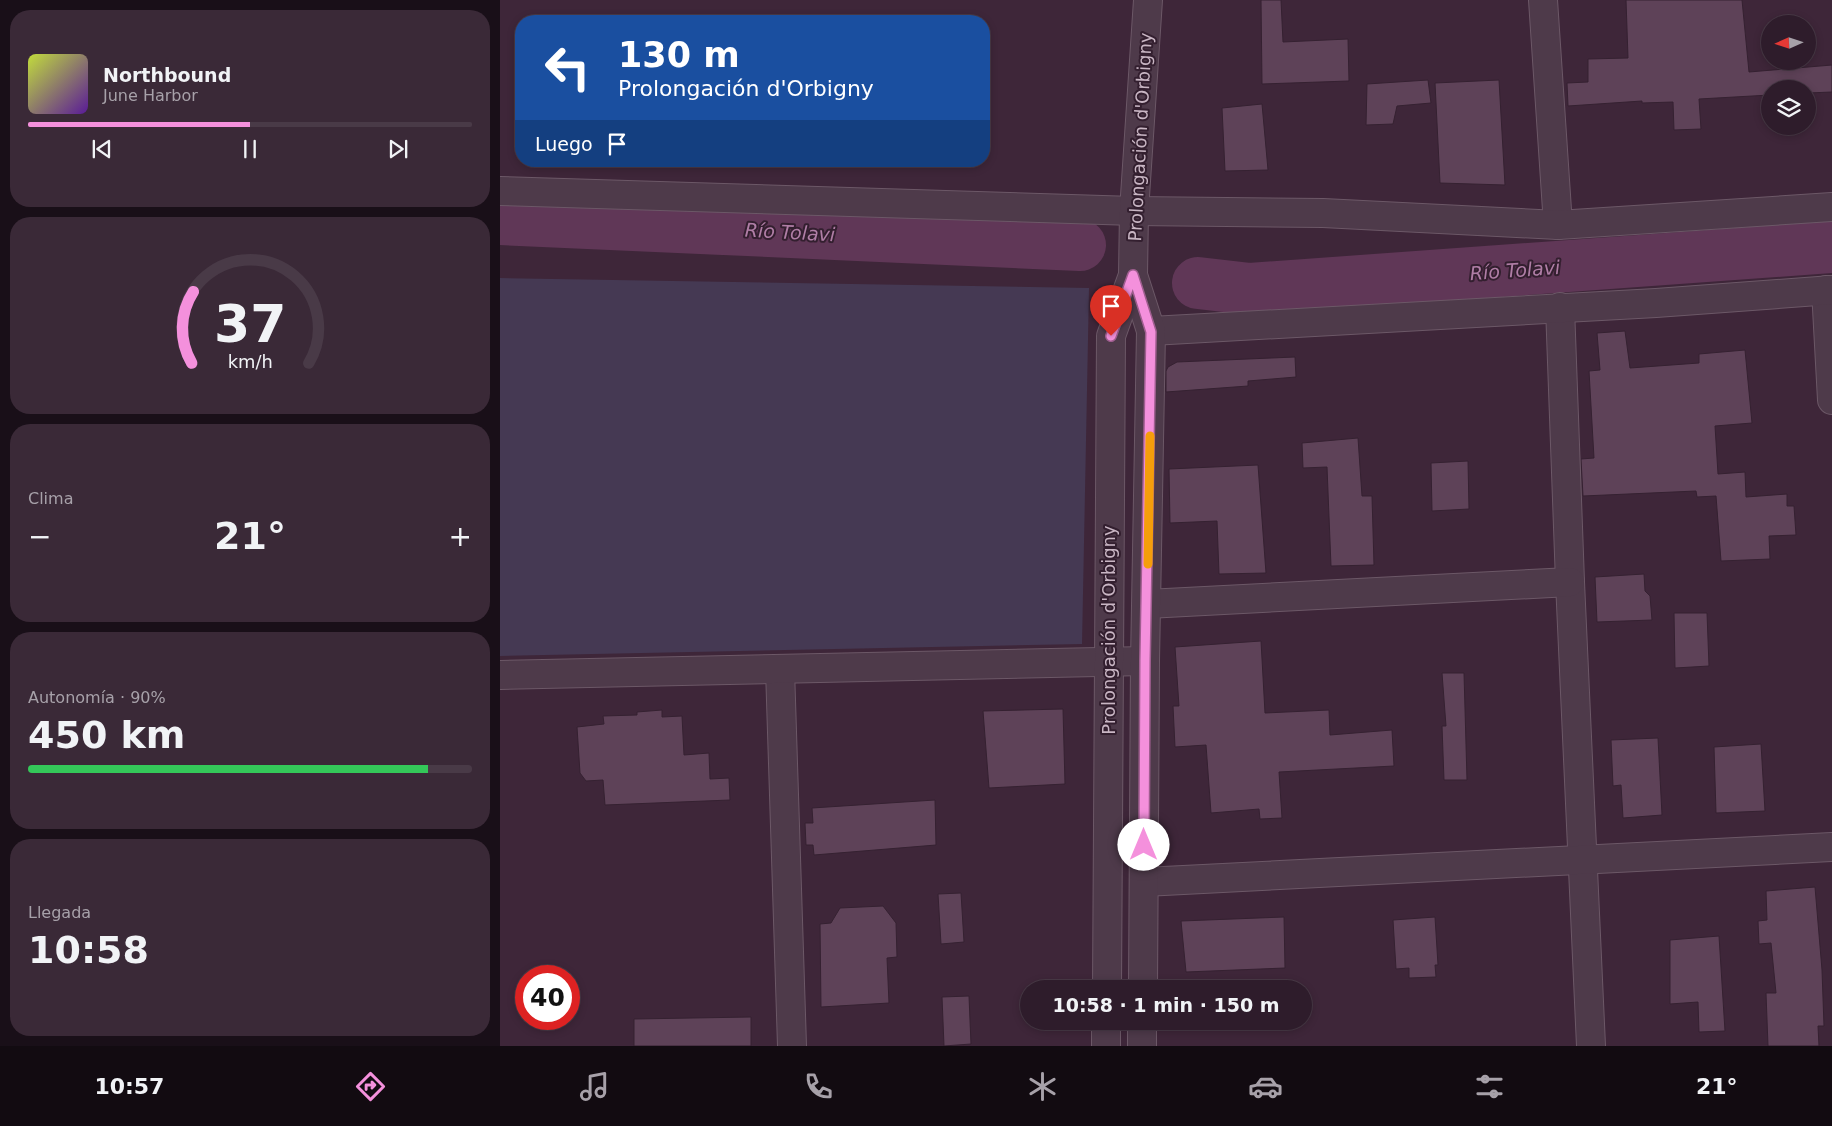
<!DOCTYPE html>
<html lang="es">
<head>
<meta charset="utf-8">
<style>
  :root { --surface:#2e1c2b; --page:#3a2937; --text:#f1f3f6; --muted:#a7a1a9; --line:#493a47; --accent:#f490dc }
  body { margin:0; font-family:"DejaVu Sans",sans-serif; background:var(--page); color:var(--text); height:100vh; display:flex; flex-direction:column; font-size:19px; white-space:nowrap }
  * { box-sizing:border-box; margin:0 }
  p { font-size:16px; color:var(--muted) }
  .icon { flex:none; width:28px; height:28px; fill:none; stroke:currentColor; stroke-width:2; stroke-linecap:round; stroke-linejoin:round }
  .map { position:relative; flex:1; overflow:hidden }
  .panel { display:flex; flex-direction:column; gap:10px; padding:10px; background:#190f18; width:500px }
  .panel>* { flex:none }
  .guide { position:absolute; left:15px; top:15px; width:475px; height:152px; border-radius:20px; box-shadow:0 2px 8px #0003,0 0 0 1px var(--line); background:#1a4fa0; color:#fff; overflow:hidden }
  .needle { width:32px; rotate:267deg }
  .controls { position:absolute; left:1261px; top:15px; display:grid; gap:10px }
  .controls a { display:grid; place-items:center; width:55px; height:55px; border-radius:50%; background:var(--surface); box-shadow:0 2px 8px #0003,0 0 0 1px var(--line); font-size:25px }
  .speed { position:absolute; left:15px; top:965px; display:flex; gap:10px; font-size:25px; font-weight:700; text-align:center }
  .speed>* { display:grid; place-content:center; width:65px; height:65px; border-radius:50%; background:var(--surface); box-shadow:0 2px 8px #0003,0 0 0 1px var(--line); line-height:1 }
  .speed .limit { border:8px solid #d22; background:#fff; color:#111 }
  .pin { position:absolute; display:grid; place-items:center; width:42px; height:42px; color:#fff; margin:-51px -21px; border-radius:50% 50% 50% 0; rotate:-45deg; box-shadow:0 0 5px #0007 }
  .pin .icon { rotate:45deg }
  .me { position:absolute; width:55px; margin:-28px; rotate:0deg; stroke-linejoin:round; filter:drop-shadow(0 0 4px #0008) }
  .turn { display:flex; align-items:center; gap:18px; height:105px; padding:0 20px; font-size:22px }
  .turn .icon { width:65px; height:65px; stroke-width:2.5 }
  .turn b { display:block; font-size:35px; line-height:42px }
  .then { display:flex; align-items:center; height:48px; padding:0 20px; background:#0003; gap:10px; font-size:19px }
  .big { font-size:38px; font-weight:800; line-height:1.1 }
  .panel .widget { flex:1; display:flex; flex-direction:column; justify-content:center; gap:8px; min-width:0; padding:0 18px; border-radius:20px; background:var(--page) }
  .panel .dial { align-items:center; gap:0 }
  .dial svg { height:130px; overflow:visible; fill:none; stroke:var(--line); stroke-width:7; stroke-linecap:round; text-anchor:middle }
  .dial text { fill:var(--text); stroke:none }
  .song { display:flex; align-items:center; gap:15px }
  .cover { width:60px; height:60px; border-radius:8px; background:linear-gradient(135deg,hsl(70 70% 55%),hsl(270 70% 35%)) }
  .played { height:5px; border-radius:2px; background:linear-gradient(90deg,var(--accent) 50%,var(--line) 50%) }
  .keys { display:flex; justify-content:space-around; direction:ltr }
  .heat { display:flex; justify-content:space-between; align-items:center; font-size:28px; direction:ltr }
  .charge { height:8px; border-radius:4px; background:linear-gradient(90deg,#34c759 90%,var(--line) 0) }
  .trip { position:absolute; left:520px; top:980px; width:292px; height:50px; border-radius:25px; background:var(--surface); box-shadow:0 2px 8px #0003,0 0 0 1px var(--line); font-weight:800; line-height:50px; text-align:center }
  .dock { display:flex; height:80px; justify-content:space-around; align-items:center; background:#120b11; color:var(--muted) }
  .dock .icon { width:35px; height:35px }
  .dock .selected { color:var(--accent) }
  .dock b { font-size:22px; color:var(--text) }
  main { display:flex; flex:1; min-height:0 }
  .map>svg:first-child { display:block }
</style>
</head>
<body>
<main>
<section class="panel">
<div class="widget">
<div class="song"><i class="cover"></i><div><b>Northbound</b><p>June Harbor</p></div></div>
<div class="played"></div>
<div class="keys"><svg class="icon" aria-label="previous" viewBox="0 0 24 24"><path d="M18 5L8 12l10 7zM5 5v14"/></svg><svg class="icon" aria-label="pause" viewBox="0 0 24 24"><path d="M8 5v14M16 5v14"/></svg><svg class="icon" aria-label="next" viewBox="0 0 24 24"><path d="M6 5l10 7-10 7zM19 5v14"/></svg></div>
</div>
<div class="widget dial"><svg viewBox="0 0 100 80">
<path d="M14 69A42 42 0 1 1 86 69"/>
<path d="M14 69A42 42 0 0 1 15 25" stroke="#f490dc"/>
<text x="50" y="56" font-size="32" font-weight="700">37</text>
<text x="50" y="72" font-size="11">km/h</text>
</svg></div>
<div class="widget"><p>Clima</p>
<div class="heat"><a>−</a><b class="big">21°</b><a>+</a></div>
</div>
<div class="widget"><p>Autonomía · 90%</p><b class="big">450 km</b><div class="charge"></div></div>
<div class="widget"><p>Llegada</p><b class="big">10:58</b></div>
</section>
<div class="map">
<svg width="1332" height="1046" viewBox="0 0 1332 1046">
  <rect width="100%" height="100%" fill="#3e2639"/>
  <!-- green -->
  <polygon fill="#453953" points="0,278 589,288 582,644 0,656"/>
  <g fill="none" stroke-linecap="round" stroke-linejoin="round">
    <!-- river -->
    <g stroke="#603757" stroke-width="52">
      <polyline points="0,219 580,245"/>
      <polyline points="698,283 750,289 1332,247"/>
    </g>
  </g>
  <!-- building -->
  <g fill="#5e4258" stroke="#352131">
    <polygon points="761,0 781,0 783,42 848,39 849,81 762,84"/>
    <polygon points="1126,0 1242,0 1249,72 1332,65 1332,92 1308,93 1308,89 1270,89 1270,95 1199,99 1201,129 1174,130 1173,102 1142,103 1142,101 1068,106 1067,83 1088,82 1088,59 1128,58"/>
    <polygon points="928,80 931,103 897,106 893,124 866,125 867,84"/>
    <polygon points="999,80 1005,185 940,183 935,83"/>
    <polygon points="762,104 768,170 725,171 722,108"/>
    <polygon points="1125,331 1130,368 1199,363 1199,354 1245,350 1252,423 1215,426 1218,474 1245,472 1246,497 1287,494 1287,506 1294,506 1296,535 1269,536 1270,559 1221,561 1216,496 1197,497 1196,491 1083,496 1081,459 1094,458 1089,371 1100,370 1097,333"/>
    <polygon points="795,357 796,377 748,381 748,386 666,392 666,371 668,367 677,362"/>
    <polygon points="858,438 862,496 872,496 874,565 831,566 827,467 803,468 802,443"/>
    <polygon points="968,461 969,509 932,511 931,463"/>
    <polygon points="758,465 766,573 719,574 717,521 670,523 669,469"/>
    <polygon points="1144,574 1145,591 1150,596 1152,620 1097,622 1095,577"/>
    <polygon points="1174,613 1207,613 1209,666 1175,668"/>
    <polygon points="761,641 765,713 829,710 830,735 892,730 894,766 779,772 782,818 760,819 759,809 711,813 706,745 675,747 673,706 679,706 675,647"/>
    <polygon points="942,673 964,673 967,780 944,780 942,726 946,726"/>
    <polygon points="563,709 565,784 489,788 483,711"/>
    <polygon points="162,710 162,717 182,716 184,755 209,753 210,779 229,778 230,800 105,805 103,780 86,781 80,773 77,727 104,724 103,716 137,715 137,712"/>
    <polygon points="1158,738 1162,815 1123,818 1121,785 1113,786 1111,740"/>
    <polygon points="1261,744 1265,811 1216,813 1214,747"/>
    <polygon points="435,800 436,845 314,855 313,845 306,845 305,823 313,823 312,808"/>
    <polygon points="1315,887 1322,970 1324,1026 1318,1026 1319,1046 1268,1046 1266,993 1276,993 1271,943 1259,944 1258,921 1267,920 1266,891"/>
    <polygon points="461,893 464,942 441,944 438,894"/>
    <polygon points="383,906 396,923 397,957 387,958 389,1003 321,1007 320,924 331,923 340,908"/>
    <polygon points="784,917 785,968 686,972 681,921"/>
    <polygon points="935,917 938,965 935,965 936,977 909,978 909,968 896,969 893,920"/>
    <polygon points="1219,936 1225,1031 1199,1032 1198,1002 1170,1004 1170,940"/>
    <polygon points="469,996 471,1044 444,1046 442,997"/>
    <polygon points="251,1017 251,1046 134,1046 134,1019"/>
  </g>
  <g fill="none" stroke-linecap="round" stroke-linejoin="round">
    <!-- minor casing -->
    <g stroke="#6c5867" stroke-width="30">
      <g id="minor">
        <polyline points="1043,0 1058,225"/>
        <polyline points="0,191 634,211 823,213 1058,225 1332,207"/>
        <polyline points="1326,290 1332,400"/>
        <polyline points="1060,307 1070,582 1091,1046"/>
        <polyline points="651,331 1156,303 1332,290"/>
        <polyline points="647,604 1070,582"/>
        <polyline points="280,669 292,1046"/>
        <polyline points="0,675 645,661"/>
        <polyline points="644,882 1332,847"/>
      </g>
    </g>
    <!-- tertiary casing -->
    <g stroke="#6c5867" stroke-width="30">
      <g id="tertiary">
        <polyline points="633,275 651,331 645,661 643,989"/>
        <polyline points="607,989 611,336 633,275 634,211 648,0"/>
        <polyline points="606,1046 606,1021"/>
        <polyline points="642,1046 642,1021"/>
      </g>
    </g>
    <!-- minor -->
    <use href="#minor" stroke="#4e3a4a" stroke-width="28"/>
    <!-- tertiary -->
    <use href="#tertiary" stroke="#4e3a4a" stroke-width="28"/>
  </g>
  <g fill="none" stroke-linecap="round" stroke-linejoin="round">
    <!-- route casing -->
    <g stroke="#9f5e8f" stroke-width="12">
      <polyline id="route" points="611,336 633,275 651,332 645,661 644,845"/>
    </g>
    <!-- route -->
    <use href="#route" stroke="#f490dc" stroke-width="9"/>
    <!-- slow -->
    <polyline stroke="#f59e0b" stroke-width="9" points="648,564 650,436"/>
  </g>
  <g text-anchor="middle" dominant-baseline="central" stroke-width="4" stroke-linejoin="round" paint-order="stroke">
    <!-- street labels -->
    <g font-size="18" fill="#c9b6c4" stroke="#331f2f">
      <text transform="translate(640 137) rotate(-87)">Prolongación d'Orbigny</text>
      <text transform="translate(608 630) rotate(-90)">Prolongación d'Orbigny</text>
    </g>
    <!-- water labels -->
    <g font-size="19" font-style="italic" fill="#b07ea6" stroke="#331f2f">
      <text transform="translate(290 232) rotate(3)">Río Tolavi</text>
      <text transform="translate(1015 270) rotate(-4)">Río Tolavi</text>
    </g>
  </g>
</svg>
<div class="controls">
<a><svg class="needle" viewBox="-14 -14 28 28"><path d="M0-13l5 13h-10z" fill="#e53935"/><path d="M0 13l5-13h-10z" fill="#a7a1a9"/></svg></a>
<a><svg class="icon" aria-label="layers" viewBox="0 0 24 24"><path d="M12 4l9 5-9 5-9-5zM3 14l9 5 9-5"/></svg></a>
</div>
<div class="speed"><div class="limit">40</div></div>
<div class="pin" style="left:611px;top:336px;background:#d93025"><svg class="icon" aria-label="arrive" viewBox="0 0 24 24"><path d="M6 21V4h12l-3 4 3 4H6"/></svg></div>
<svg class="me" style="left:644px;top:845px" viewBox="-20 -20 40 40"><circle r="19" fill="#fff"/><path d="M0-13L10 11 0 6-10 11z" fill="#f490dc"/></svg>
<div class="trip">10:58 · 1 min · 150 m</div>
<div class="guide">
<div class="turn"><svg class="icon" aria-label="left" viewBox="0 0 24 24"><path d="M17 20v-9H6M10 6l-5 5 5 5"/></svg><div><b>130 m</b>Prolongación d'Orbigny</div></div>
<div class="then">Luego<svg class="icon" aria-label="arrive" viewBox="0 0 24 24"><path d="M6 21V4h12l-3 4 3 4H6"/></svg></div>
</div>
</div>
</main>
<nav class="dock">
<b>10:57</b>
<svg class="icon selected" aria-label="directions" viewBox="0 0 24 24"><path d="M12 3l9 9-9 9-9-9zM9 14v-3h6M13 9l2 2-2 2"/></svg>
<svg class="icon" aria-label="music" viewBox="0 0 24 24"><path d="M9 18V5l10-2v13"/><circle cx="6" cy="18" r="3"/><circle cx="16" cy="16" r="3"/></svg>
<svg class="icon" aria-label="phone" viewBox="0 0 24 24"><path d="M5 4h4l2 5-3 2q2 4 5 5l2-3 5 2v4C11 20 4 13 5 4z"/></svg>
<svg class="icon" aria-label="climate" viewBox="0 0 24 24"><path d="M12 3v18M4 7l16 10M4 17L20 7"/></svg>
<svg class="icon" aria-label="car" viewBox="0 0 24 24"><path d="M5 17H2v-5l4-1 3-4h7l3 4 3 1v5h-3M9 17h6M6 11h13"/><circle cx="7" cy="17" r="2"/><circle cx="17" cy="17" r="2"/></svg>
<svg class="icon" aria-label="filters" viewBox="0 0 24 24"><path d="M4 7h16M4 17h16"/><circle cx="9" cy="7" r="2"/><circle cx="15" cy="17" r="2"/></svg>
<b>21°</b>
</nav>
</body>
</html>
